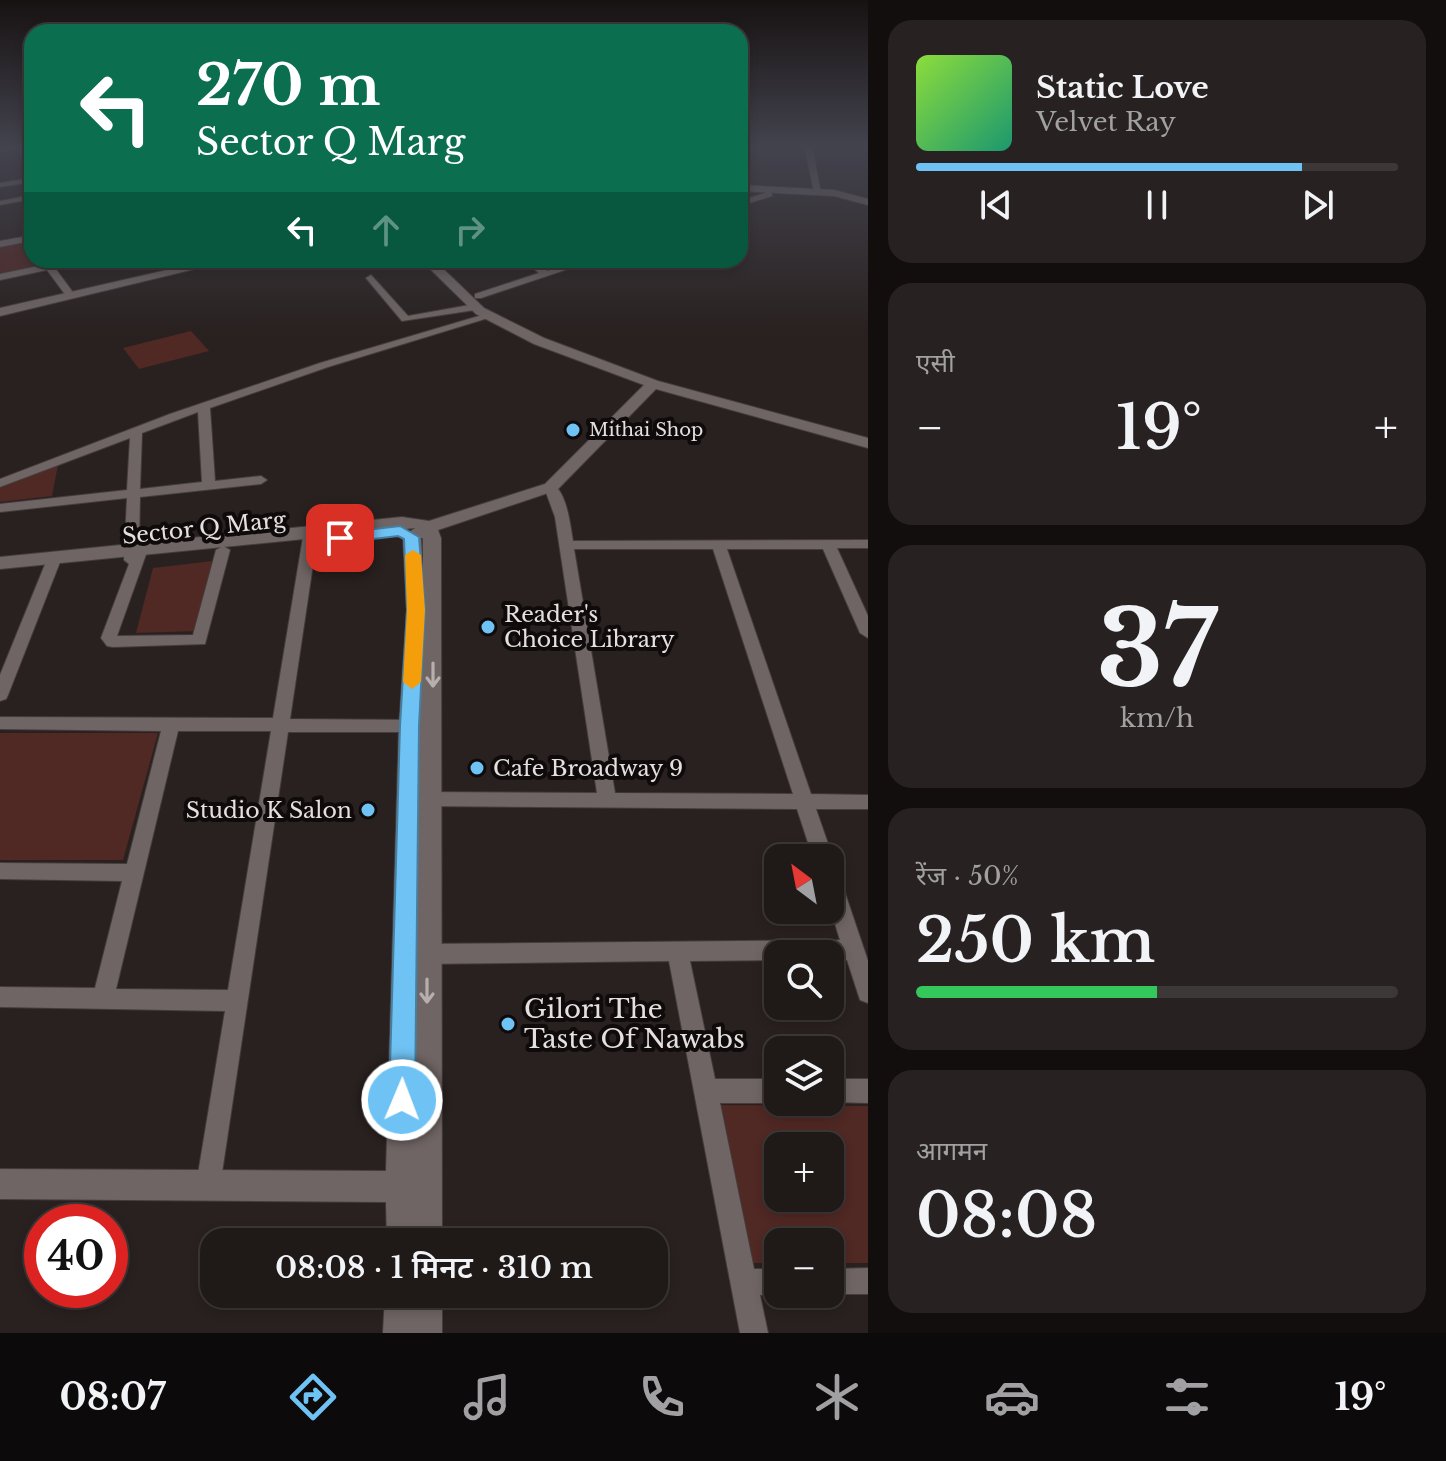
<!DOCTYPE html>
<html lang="hi">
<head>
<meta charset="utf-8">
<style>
  :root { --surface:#1f1918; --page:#272221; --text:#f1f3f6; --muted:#a1a0a2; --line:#3c3837; --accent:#6fc2f4 }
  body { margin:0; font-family:"Libre Baskerville","Noto Sans Devanagari",serif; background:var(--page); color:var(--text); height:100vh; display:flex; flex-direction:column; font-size:30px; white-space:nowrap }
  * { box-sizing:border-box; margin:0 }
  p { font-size:26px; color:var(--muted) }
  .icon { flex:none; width:44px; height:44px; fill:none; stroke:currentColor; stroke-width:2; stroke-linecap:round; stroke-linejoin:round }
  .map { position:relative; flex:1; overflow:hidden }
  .panel { display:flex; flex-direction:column; gap:20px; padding:20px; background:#110e0d; width:578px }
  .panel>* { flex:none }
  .top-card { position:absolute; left:24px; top:24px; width:724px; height:244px; border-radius:24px; box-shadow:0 4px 12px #0003,0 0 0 2px var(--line); background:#0b6e4f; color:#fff; overflow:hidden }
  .needle { width:52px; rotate:328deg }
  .controls { position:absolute; left:764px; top:844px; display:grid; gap:16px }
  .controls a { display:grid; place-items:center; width:80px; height:80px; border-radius:16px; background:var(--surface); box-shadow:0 4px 12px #0003,0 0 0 2px var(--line); font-size:40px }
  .speed { position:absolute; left:24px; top:1204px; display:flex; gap:16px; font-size:40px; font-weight:700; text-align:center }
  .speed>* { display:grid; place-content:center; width:104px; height:104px; border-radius:50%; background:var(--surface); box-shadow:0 4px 12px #0003,0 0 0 2px var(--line); line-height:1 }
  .speed .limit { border:12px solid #d22; background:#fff; color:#111 }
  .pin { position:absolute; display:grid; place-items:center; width:68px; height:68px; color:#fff; margin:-34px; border-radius:16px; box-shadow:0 4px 12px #0006 }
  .me { position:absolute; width:88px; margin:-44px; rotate:1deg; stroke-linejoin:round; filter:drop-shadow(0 0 6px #0008) }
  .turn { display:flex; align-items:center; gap:28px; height:168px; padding:0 40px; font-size:36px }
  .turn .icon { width:104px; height:104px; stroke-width:2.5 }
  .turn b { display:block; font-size:56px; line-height:68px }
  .lanes { display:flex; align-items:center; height:76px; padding:0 40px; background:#0003; justify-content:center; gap:40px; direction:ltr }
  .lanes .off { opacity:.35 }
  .big { font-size:60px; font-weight:600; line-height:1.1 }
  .panel .card { flex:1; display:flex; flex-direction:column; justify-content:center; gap:12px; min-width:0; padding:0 28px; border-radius:24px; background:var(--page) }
  .panel .dial { align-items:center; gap:0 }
  .dial b { font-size:104px; line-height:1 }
  .song { display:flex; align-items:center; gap:24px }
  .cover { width:96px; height:96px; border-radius:12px; background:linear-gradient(135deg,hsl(90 70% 55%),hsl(160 70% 35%)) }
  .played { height:8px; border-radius:4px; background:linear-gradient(90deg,var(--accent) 80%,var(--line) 80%) }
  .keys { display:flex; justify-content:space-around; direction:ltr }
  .heat { display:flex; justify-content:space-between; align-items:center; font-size:44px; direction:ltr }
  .charge { height:12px; border-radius:6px; background:linear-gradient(90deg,#34c759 50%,var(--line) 0) }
  .trip { position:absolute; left:200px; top:1228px; width:468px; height:80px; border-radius:24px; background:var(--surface); box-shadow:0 4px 12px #0003,0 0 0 2px var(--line); font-weight:600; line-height:80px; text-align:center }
  .tabs { display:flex; height:128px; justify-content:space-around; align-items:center; background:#0c0a0a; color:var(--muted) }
  .tabs .icon { width:56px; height:56px }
  .tabs .current { color:var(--accent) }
  .tabs b { font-size:36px; color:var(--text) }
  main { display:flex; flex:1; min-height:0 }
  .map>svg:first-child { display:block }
</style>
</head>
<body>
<main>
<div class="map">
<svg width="868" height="1333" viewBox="0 0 868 1333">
  <rect width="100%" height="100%" fill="#292120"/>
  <!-- green -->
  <g fill="#502824" fill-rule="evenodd">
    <polygon points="22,242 39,266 0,275 0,247"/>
    <polygon points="191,331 209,351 139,369 123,348"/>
    <polygon points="58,465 52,496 0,502 0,488"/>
    <polygon points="212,561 198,631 136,633 153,568"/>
    <polygon points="0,733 158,733 123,860 0,860"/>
    <path d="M 718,1105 L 868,1106 L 868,1263 L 830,1263 L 830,1242 L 778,1242 L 778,1263 L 750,1263 ZM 778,1146 L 830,1146 L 830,1198 L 778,1198 Z"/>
  </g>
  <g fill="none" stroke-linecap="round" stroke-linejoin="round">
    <!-- minor casing -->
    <g stroke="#443d3c" stroke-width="2">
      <g id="minor">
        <polygon points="15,145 22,145 32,161 32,169"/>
        <polygon points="804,145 812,145 821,194 814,192"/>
        <polygon points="32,178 32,182 0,187 0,183"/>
        <polygon points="765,188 771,188 772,196 740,206 740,201 765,193"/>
        <polygon points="32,195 32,199 0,205 0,201"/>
        <polygon points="28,236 32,238 32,247 26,242 0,247 0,241"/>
        <polygon points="39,260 49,260 72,291 70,293 64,293 47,270 0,280 0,274 43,265"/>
        <polygon points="523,260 534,260 547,271 581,260 595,260 481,298 475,298 475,294 539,273"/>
        <polygon points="371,275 408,316 475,304 480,307 475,310 402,321 366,278"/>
        <path d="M 489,313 L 498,315 L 328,367 L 210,408 L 215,481 L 261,476 L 267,480 L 261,484 L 140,497 L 139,545 L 146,546 L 148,549 L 117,636 L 193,635 L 216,550 L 223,546 L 230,550 L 205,644 L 113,647 L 107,646 L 101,638 L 129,564 L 124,560 L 127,498 L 0,512 L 0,504 L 127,490 L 130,438 L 0,487 L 0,479 L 170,414 L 320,363 ZM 198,412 L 202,482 L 140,489 L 142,433 Z"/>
        <path d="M 551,483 C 567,491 570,524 573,541 L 868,540 L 868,548 L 837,548 L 868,616 L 868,638 L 860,633 L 823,549 L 727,549 L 811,794 L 868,795 L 868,809 L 816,809 L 833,858 L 830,863 L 830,858 L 813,858 L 797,809 L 420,806 L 414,804 L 411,799 L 414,794 L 420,792 L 597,793 L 555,517 L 544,487 ZM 574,549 L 713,549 L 793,794 L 615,793 Z"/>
        <path d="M 311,527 L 318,531 L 290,719 L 419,720 L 425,721 L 427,726 L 425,731 L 419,732 L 288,732 L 220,1186 L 217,1195 L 208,1198 L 199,1195 L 196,1186 L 225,1011 L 0,1007 L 0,987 L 95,988 L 122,881 L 0,879 L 0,863 L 127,864 L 161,731 L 0,729 L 0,717 L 273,718 L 304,531 ZM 178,731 L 271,731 L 228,990 L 116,989 Z"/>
        <polygon points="55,552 62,557 8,695 6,699 0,701 0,675 48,557"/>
        <polygon points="830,869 837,872 840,878 868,961 868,1003 860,1000 847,960 830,960 830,954 778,954 778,960 690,961 715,1079 778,1079 778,1103 720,1103 754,1269 778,1269 778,1294 781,1294 760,1295 768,1333 740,1333 669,961 419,964 412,961 409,954 412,947 419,944 840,940 830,908"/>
        <polygon points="830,1079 868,1079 868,1103 829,1102"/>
        <polygon points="868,1268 868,1294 827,1294 830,1294 830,1269"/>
      </g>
    </g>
    <!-- tertiary casing -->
    <g stroke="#443d3c" stroke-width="2">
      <g id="tertiary">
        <polygon points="31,145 0,152 0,146"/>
        <polygon points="740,185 834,190 868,199 868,205 834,196 740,191"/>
        <polygon points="211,260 232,260 0,316 0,308"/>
        <path d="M 421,260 L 434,260 L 484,308 L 544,338 L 658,381 L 868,438 L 868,448 L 656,389 L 557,490 L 438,530 L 441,538 L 442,1242 L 387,1242 L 386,1202 L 0,1199 L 0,1169 L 386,1171 L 399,726 L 407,610 L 403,537 L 415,528 L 0,569 L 0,557 L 402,517 L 429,521 L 545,484 L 644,385 L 534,344 L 476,314 ZM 421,538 L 423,538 L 423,573 Z"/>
        <polygon points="385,1294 442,1294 442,1333 383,1333"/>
      </g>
    </g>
    <!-- minor -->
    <use href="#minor" fill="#6f6564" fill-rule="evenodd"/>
    <!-- tertiary -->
    <use href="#tertiary" fill="#6f6564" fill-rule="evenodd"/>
  </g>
  <!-- one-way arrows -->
  <defs><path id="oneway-shaft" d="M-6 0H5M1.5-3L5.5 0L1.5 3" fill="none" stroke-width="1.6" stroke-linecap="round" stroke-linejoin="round" transform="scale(2)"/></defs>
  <g stroke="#b6afae">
    <use href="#oneway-shaft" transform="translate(433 675) rotate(90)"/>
    <use href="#oneway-shaft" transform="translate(427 991) rotate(90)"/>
  </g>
  <!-- sky -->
  <linearGradient id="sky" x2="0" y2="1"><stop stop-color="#171212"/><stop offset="0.44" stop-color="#43434e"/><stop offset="1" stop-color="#43434e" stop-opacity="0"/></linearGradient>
  <rect width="868" height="332" fill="url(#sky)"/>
  <!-- route -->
  <polygon fill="#6fc2f4" stroke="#487e9f" stroke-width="2" points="400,526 419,537 425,610 419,726 415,1100 411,1109 402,1113 393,1109 389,1100 400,726 407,610 404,539 398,536 340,543 332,538 340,533"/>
  <!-- slow -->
  <polygon fill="#f59e0b" points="413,550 421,555 425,610 421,682 412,689 403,682 407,610 405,555"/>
  <!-- markers -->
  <g fill="#6fc2f4" stroke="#0f0b0b" stroke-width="3">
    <circle cx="573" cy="430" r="8"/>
    <circle cx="488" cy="627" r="8"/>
    <circle cx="477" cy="768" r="8"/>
    <circle cx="368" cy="810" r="8"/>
    <circle cx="508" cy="1024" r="8"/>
  </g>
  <g text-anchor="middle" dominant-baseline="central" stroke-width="8" stroke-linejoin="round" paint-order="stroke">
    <!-- far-poi labels -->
    <g font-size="18" fill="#e5e0df" stroke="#0f0b0b" text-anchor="start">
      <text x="589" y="430">Mithai Shop</text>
    </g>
    <!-- street labels -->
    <g font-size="22" fill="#e5e0df" stroke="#0f0b0b">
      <text transform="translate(204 528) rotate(-6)">Sector Q Marg</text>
    </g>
    <!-- poi labels -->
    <g font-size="22" fill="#e5e0df" stroke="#0f0b0b" text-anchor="start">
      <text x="504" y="614">Reader's<tspan x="504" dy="25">Choice Library</tspan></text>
      <text x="493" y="768">Cafe Broadway 9</text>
      <text x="352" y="810" text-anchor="end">Studio K Salon</text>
    </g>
    <!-- near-poi labels -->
    <g font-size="26" fill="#e5e0df" stroke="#0f0b0b" text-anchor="start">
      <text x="524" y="1009">Gilori The<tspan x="524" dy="30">Taste Of Nawabs</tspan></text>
    </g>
  </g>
</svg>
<div class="controls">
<a><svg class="needle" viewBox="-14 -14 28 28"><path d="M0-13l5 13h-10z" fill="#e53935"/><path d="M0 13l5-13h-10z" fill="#a1a0a2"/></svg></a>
<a><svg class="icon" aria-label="search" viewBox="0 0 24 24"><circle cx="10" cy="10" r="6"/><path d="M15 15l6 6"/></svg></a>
<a><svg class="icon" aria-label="layers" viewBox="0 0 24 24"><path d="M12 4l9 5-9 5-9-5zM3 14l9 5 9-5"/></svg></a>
<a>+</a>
<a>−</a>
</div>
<div class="speed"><div class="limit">40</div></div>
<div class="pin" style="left:340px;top:538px;background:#d93025"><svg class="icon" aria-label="arrive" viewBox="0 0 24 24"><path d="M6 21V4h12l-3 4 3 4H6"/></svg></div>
<svg class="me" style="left:402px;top:1100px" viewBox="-20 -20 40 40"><circle r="17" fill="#6fc2f4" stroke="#fff" stroke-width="3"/><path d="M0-11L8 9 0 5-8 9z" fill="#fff"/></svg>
<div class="trip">08:08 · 1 मिनट · 310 m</div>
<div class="top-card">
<div class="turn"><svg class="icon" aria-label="left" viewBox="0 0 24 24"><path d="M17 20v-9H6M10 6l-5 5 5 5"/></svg><div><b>270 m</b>Sector Q Marg</div></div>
<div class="lanes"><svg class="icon" aria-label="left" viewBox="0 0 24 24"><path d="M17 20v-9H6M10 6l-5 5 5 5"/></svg><svg class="icon off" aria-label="ahead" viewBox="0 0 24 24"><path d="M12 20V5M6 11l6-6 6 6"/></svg><svg class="icon off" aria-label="right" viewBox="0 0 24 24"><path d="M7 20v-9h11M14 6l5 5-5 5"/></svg></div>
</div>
</div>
<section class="panel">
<div class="card">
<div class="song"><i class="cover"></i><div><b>Static Love</b><p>Velvet Ray</p></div></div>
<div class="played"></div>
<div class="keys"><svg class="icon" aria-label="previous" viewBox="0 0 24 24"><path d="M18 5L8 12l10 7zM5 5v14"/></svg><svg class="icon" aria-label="pause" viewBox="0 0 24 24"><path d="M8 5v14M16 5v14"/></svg><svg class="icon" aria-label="next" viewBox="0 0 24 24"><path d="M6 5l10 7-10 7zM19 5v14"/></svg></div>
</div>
<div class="card"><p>एसी</p>
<div class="heat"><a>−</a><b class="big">19°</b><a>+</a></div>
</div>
<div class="card dial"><b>37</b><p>km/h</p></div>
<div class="card"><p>रेंज · 50%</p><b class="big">250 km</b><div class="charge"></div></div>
<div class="card"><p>आगमन</p><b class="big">08:08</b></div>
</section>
</main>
<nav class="tabs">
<b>08:07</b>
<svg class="icon current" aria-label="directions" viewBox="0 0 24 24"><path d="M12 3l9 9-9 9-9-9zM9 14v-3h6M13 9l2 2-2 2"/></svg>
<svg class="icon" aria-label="music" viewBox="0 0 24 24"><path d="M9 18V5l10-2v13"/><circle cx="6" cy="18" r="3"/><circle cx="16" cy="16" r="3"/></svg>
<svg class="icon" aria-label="phone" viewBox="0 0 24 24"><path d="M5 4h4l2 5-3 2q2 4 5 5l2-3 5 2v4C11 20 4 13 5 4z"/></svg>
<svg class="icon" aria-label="climate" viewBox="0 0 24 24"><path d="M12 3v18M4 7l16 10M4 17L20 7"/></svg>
<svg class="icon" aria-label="car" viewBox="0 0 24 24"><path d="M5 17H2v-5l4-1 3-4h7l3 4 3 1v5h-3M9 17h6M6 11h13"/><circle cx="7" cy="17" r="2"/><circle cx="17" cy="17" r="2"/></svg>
<svg class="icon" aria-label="filters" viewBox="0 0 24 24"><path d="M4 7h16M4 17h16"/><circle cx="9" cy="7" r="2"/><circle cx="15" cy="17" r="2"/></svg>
<b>19°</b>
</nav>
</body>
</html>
